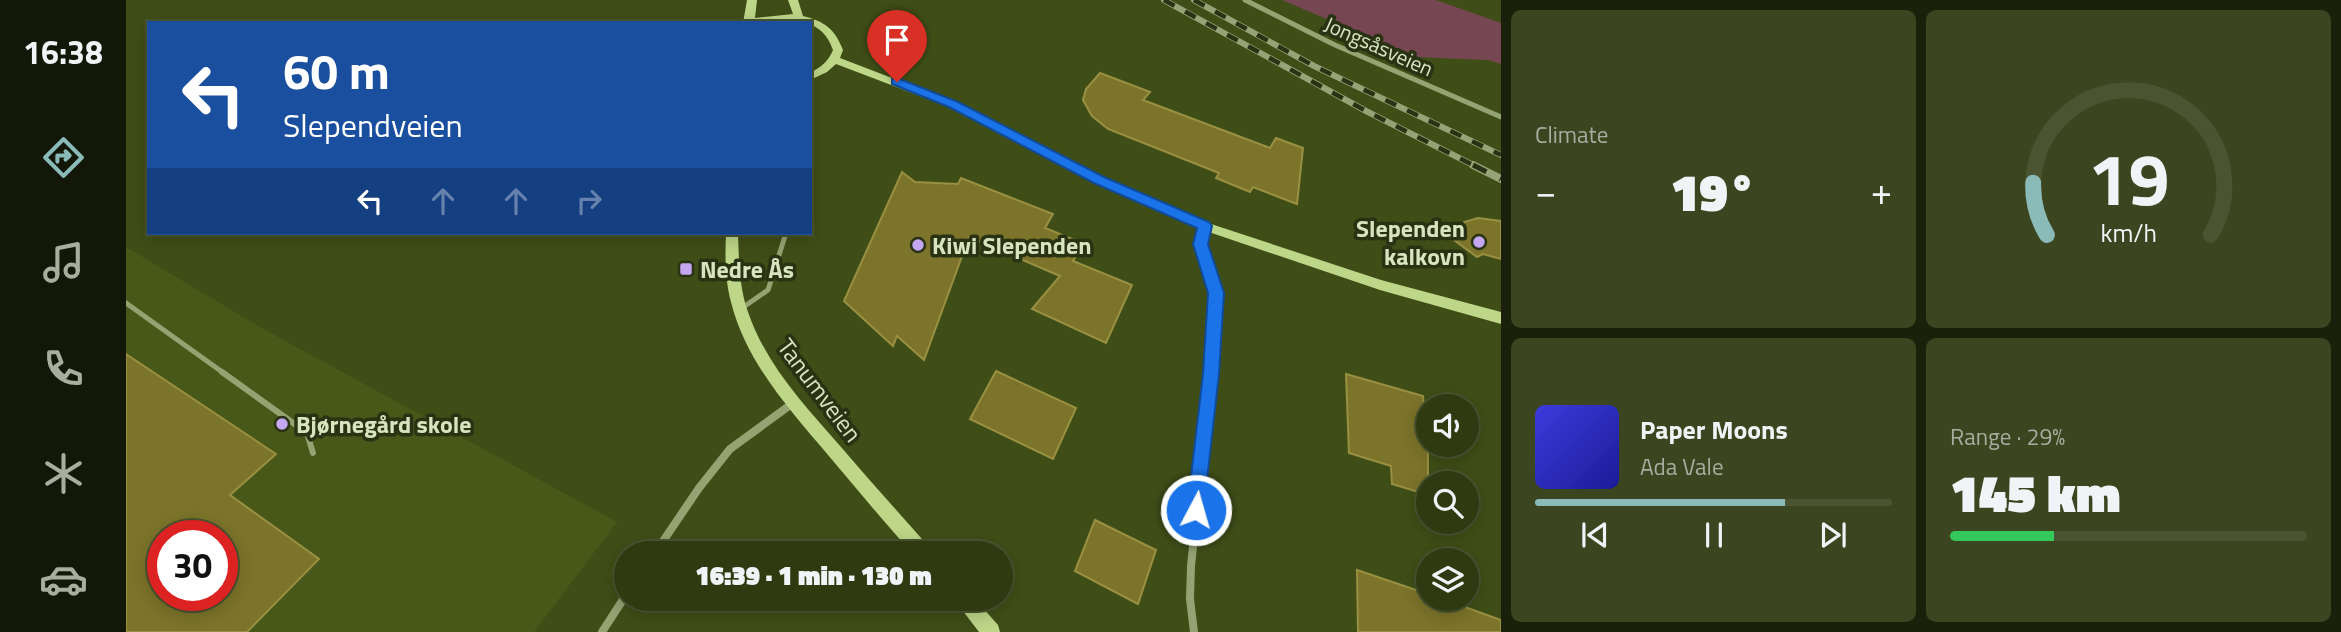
<!DOCTYPE html>
<html lang="en">
<head>
<meta charset="utf-8">
<style>
  :root { --surface:#2f3a11; --page:#3b451f; --text:#f1f3f6; --muted:#a7ad9f; --line:#4a5431; --accent:#8bbbb9 }
  body { margin:0; font-family:"Titillium Web",sans-serif; background:var(--page); color:var(--text); height:100vh; display:flex; flex-direction:column; font-size:26px; white-space:nowrap }
  * { box-sizing:border-box; margin:0 }
  p { font-size:23px; color:var(--muted) }
  .icon { flex:none; width:38px; height:38px; fill:none; stroke:currentColor; stroke-width:2; stroke-linecap:round; stroke-linejoin:round }
  .map { position:relative; flex:1; overflow:hidden }
  .details { display:flex; flex-direction:column; gap:10px; padding:10px; background:#1a2009; width:840px }
  .details>* { flex:none }
  .banner { position:absolute; left:21px; top:21px; width:665px; height:214px; border-radius:0px; box-shadow:0 4px 18px #0003,0 0 0 2px var(--line); background:#1a4fa0; color:#fff; overflow:hidden }
  .tools { position:absolute; left:1290px; top:394px; display:grid; gap:14px }
  .tools a { display:grid; place-items:center; width:63px; height:63px; border-radius:50%; background:var(--surface); box-shadow:0 4px 18px #0003,0 0 0 2px var(--line); font-size:35px }
  .speed { position:absolute; left:21px; top:520px; display:flex; gap:14px; font-size:35px; font-weight:700; text-align:center }
  .speed>* { display:grid; place-content:center; width:91px; height:91px; border-radius:50%; background:var(--surface); box-shadow:0 4px 18px #0003,0 0 0 2px var(--line); line-height:1 }
  .speed .limit { border:10px solid #d22; background:#fff; color:#111 }
  .pin { position:absolute; display:grid; place-items:center; width:60px; height:60px; color:#fff; margin:-72px -30px; border-radius:50% 50% 50% 0; rotate:-45deg; box-shadow:0 0 7px #0007 }
  .pin .icon { rotate:45deg }
  .me { position:absolute; width:77px; margin:-38px; rotate:6deg; stroke-linejoin:round; filter:drop-shadow(0 0 5px #0008) }
  .turn { display:flex; align-items:center; gap:24px; height:147px; padding:0 21px; font-size:32px }
  .turn .icon { width:91px; height:91px; stroke-width:2.5 }
  .turn b { display:block; font-size:49px; line-height:60px }
  .lanes { display:flex; align-items:center; height:66px; padding:0 21px; background:#0003; justify-content:center; gap:35px; direction:ltr }
  .lanes .off { opacity:.35 }
  .big { font-size:52px; font-weight:800; line-height:1.1 }
  .details .card { flex:1; display:flex; flex-direction:column; justify-content:center; gap:10px; min-width:0; padding:0 24px; border-radius:10px; background:var(--page) }
  .details .dial { align-items:center; gap:0 }
  .dial svg { height:182px; overflow:visible; fill:none; stroke:var(--line); stroke-width:7; stroke-linecap:round; text-anchor:middle }
  .dial text { fill:var(--text); stroke:none }
  .song { display:flex; align-items:center; gap:21px }
  .cover { width:84px; height:84px; border-radius:10px; background:linear-gradient(135deg,hsl(240 70% 55%),hsl(240 70% 35%)) }
  .played { height:7px; border-radius:4px; background:linear-gradient(90deg,var(--accent) 70%,var(--line) 70%) }
  .keys { display:flex; justify-content:space-around; direction:ltr }
  .heat { display:flex; justify-content:space-between; align-items:center; font-size:38px; direction:ltr }
  .charge { height:10px; border-radius:5px; background:linear-gradient(90deg,#34c759 29%,var(--line) 0) }
  .details .tiles { flex:1; display:grid; gap:10px; grid-template-columns:repeat(2,1fr) }
  .trip { position:absolute; left:488px; top:541px; width:399px; height:70px; border-radius:35px; background:var(--surface); box-shadow:0 4px 18px #0003,0 0 0 2px var(--line); font-weight:800; line-height:70px; text-align:center }
  main { display:flex; flex:1; min-height:0 }
  .dock { display:flex; flex-direction:column; width:126px; justify-content:space-around; align-items:center; background:#131707; color:var(--muted) }
  .dock .icon { width:49px; height:49px }
  .dock .selected { color:var(--accent) }
  .dock b { font-size:32px; color:var(--text) }
  .map>svg:first-child { display:block }
</style>
</head>
<body>
<main>
<nav class="dock">
<b>16:38</b>
<svg class="icon selected" aria-label="directions" viewBox="0 0 24 24"><path d="M12 3l9 9-9 9-9-9zM9 14v-3h6M13 9l2 2-2 2"/></svg>
<svg class="icon" aria-label="music" viewBox="0 0 24 24"><path d="M9 18V5l10-2v13"/><circle cx="6" cy="18" r="3"/><circle cx="16" cy="16" r="3"/></svg>
<svg class="icon" aria-label="phone" viewBox="0 0 24 24"><path d="M5 4h4l2 5-3 2q2 4 5 5l2-3 5 2v4C11 20 4 13 5 4z"/></svg>
<svg class="icon" aria-label="climate" viewBox="0 0 24 24"><path d="M12 3v18M4 7l16 10M4 17L20 7"/></svg>
<svg class="icon" aria-label="car" viewBox="0 0 24 24"><path d="M5 17H2v-5l4-1 3-4h7l3 4 3 1v5h-3M9 17h6M6 11h13"/><circle cx="7" cy="17" r="2"/><circle cx="17" cy="17" r="2"/></svg>
</nav>
<div class="map">
<svg width="1375" height="632" viewBox="0 0 1375 632">
  <rect width="100%" height="100%" fill="#3f4e17"/>
  <!-- built -->
  <path fill="#475819" fill-rule="evenodd" d="M 0,247 L 132,326 L 491,522 L 408,632 L 0,632 ZM 37,536 L 96,536 L 96,595 L 37,595 Z"/>
  <!-- green -->
  <polygon fill="#764653" points="1156,0 1310,0 1375,23 1375,64 1362,60 1290,57"/>
  <!-- building -->
  <g fill="#7c742a" stroke="#999041" stroke-width="2" fill-rule="evenodd">
    <polygon points="974,73 1024,92 1017,100 1144,148 1150,138 1177,148 1171,204 1127,187 1124,192 1090,178 1093,173 982,129 966,116 957,100 960,89"/>
    <polygon points="776,172 789,182 832,184 835,178 927,214 919,228 956,243 947,261 1006,285 980,343 906,309 934,276 843,237 798,360 771,336 767,346 718,301"/>
    <polygon points="1352,218 1375,221 1375,259 1357,254 1351,257 1328,240 1338,222"/>
    <path d="M 0,354 L 150,454 L 104,495 L 193,559 L 121,632 L 0,632 ZM 37,536 L 96,536 L 96,595 L 37,595 Z"/>
    <polygon points="870,371 950,408 927,459 844,419"/>
    <polygon points="1220,374 1297,396 1298,408 1302,410 1302,495 1266,484 1265,466 1223,453"/>
    <polygon points="969,520 1030,550 1012,604 949,571"/>
    <polygon points="1231,570 1302,594 1302,598 1314,598 1375,620 1375,632 1232,632"/>
  </g>
  <g fill="none" stroke-linecap="round" stroke-linejoin="round">
    <!-- lane-far1 -->
    <g stroke="#93a372" stroke-width="5">
      <polyline points="0,303 99,374"/>
      <polyline points="616,308 642,290 660,233"/>
    </g>
    <!-- lane -->
    <polyline stroke="#93a372" stroke-width="6" points="96,372 181,433 187,453"/>
    <!-- street-far2 -->
    <polyline stroke="#93a372" stroke-width="5" points="1119,0 1209,45 1375,117"/>
    <!-- street-far1 -->
    <polyline stroke="#93a372" stroke-width="7" points="1078,226 1077,247 1089,298 1085,374"/>
    <!-- street -->
    <g stroke="#93a372" stroke-width="8">
      <polyline points="529,553 573,488 604,449 667,403"/>
      <polyline points="476,632 500,595"/>
      <polyline points="1068,632 1064,599 1065,566 1085,372"/>
    </g>
    <!-- secondary -->
    <g fill="#bdd688" fill-rule="evenodd">
      <path d="M 621,0 L 631,0 L 629,18 L 667,14 L 662,0 L 672,0 L 677,16 C 698,21 709,29 717,50 L 714,58 L 831,103 L 977,177 L 1082,223 L 1255,280 L 1375,312 L 1375,324 L 1254,290 L 1074,229 L 969,183 L 823,107 L 710,64 L 701,72 L 684,80 L 684,73 C 695,67 702,62 707,50 C 701,33 692,26 675,21 L 617,23 Z"/>
      <path d="M 600,233 L 612,233 C 613,260 613,287 622,312 C 640,365 679,406 715,447 C 744,481 774,514 803,547 L 806,553 L 786,553 C 757,521 730,488 702,455 C 663,409 620,362 605,302 C 599,280 599,256 600,233 Z"/>
      <polygon points="827,598 848,598 872,625 874,632 853,632"/>
    </g>
    <!-- rail-far1 casing -->
    <g stroke="#95a376" stroke-width="6">
      <g id="rail-far1">
        <polyline points="1038,0 1240,111 1351,167"/>
        <polyline points="1068,0 1188,66 1375,155"/>
      </g>
    </g>
    <!-- rail casing -->
    <g stroke="#95a376" stroke-width="8">
      <polyline id="rail" points="1347,165 1375,179"/>
    </g>
    <!-- rail-far1 -->
    <use href="#rail-far1" stroke="#293213" stroke-width="4.5" stroke-dasharray="12" stroke-linecap="butt"/>
    <!-- rail -->
    <use href="#rail" stroke="#293213" stroke-width="5" stroke-dasharray="15" stroke-linecap="butt"/>
  </g>
  <!-- route -->
  <polygon fill="#1a73e8" stroke="#114b97" stroke-width="2" points="771,78 832,102 978,177 1083,222 1086,226 1082,244 1098,293 1093,374 1077,516 1070,519 1064,516 1061,510 1077,374 1082,293 1067,244 1071,228 968,183 823,107 766,84 766,79"/>
  <!-- markers -->
  <g fill="#c5a7f1" stroke="#293213" stroke-width="2.5">
    <circle cx="1353" cy="242" r="7"/>
    <circle cx="792" cy="245" r="7"/>
    <rect x="553" y="262" width="14" height="14" rx="3.5"/>
    <circle cx="156" cy="424" r="7"/>
  </g>
  <g text-anchor="middle" dominant-baseline="central" stroke-width="7" stroke-linejoin="round" paint-order="stroke">
    <!-- far-street labels -->
    <g font-size="21" fill="#d7e4bf" stroke="#293213">
      <text transform="translate(1253 46) rotate(24)">Jongsåsveien</text>
    </g>
    <!-- poi labels -->
    <g font-size="24" font-weight="bold" fill="#d7e4bf" stroke="#293213" text-anchor="start">
      <text x="1339" y="228" text-anchor="end">Slependen<tspan x="1339" dy="28">kalkovn</tspan></text>
      <text x="806" y="245">Kiwi Slependen</text>
      <text x="574" y="269">Nedre Ås</text>
      <text x="170" y="424">Bjørnegård skole</text>
    </g>
    <!-- street labels -->
    <g font-size="24" fill="#d7e4bf" stroke="#293213">
      <text transform="translate(694 390) rotate(53)">Tanumveien</text>
    </g>
  </g>
</svg>
<div class="tools">
<a><svg class="icon" aria-label="sound" viewBox="0 0 24 24"><path d="M4 9h4l5-4v14l-5-4H4zM17 9q2 3 0 6"/></svg></a>
<a><svg class="icon" aria-label="search" viewBox="0 0 24 24"><circle cx="10" cy="10" r="6"/><path d="M15 15l6 6"/></svg></a>
<a><svg class="icon" aria-label="layers" viewBox="0 0 24 24"><path d="M12 4l9 5-9 5-9-5zM3 14l9 5 9-5"/></svg></a>
</div>
<div class="speed"><div class="limit">30</div></div>
<div class="pin" style="left:771px;top:82px;background:#d93025"><svg class="icon" aria-label="arrive" viewBox="0 0 24 24"><path d="M6 21V4h12l-3 4 3 4H6"/></svg></div>
<svg class="me" style="left:1070px;top:510px" viewBox="-20 -20 40 40"><circle r="17" fill="#1a73e8" stroke="#fff" stroke-width="3"/><path d="M0-11L8 9 0 5-8 9z" fill="#fff"/></svg>
<div class="trip">16:39 · 1 min · 130 m</div>
<div class="banner">
<div class="turn"><svg class="icon" aria-label="left" viewBox="0 0 24 24"><path d="M17 20v-9H6M10 6l-5 5 5 5"/></svg><div><b>60 m</b>Slependveien</div></div>
<div class="lanes"><svg class="icon" aria-label="left" viewBox="0 0 24 24"><path d="M17 20v-9H6M10 6l-5 5 5 5"/></svg><svg class="icon off" aria-label="ahead" viewBox="0 0 24 24"><path d="M12 20V5M6 11l6-6 6 6"/></svg><svg class="icon off" aria-label="ahead" viewBox="0 0 24 24"><path d="M12 20V5M6 11l6-6 6 6"/></svg><svg class="icon off" aria-label="right" viewBox="0 0 24 24"><path d="M7 20v-9h11M14 6l5 5-5 5"/></svg></div>
</div>
</div>
<section class="details">
<div class="tiles">
<div class="card"><p>Climate</p>
<div class="heat"><a>−</a><b class="big">19°</b><a>+</a></div>
</div>
<div class="card dial"><svg viewBox="0 0 100 80">
<path d="M14 69A42 42 0 1 1 86 69"/>
<path d="M14 69A42 42 0 0 1 8 46" stroke="#8bbbb9"/>
<text x="50" y="56" font-size="32" font-weight="700">19</text>
<text x="50" y="72" font-size="11">km/h</text>
</svg></div>
<div class="card">
<div class="song"><i class="cover"></i><div><b>Paper Moons</b><p>Ada Vale</p></div></div>
<div class="played"></div>
<div class="keys"><svg class="icon" aria-label="previous" viewBox="0 0 24 24"><path d="M18 5L8 12l10 7zM5 5v14"/></svg><svg class="icon" aria-label="pause" viewBox="0 0 24 24"><path d="M8 5v14M16 5v14"/></svg><svg class="icon" aria-label="next" viewBox="0 0 24 24"><path d="M6 5l10 7-10 7zM19 5v14"/></svg></div>
</div>
<div class="card"><p>Range · 29%</p><b class="big">145 km</b><div class="charge"></div></div>
</div>
</section>
</main>
</body>
</html>
